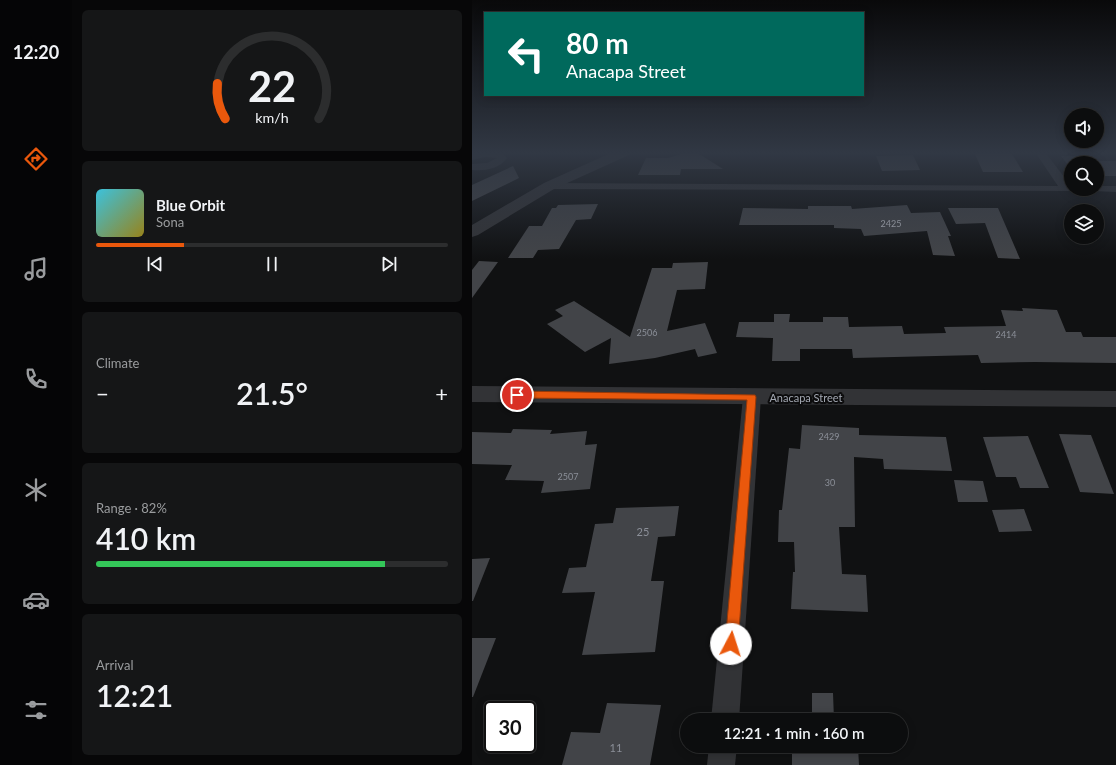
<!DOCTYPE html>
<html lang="en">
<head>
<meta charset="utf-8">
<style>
  :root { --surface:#0c0d0e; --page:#151617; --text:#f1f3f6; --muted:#9a9c9e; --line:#2c2d2e; --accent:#ea580c }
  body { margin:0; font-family:Lato,sans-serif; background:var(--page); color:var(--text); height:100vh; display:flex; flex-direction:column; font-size:15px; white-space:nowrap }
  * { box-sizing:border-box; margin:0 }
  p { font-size:13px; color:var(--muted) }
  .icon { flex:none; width:22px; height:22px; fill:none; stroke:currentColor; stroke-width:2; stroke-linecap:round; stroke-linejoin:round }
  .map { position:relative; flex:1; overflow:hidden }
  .drawer { display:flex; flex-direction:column; gap:10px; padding:10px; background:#070708; width:400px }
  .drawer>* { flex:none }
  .banner { position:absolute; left:12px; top:12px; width:380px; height:84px; border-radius:0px; box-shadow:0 2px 10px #0003,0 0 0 1px var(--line); background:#00695c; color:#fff; overflow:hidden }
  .controls { position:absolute; left:592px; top:108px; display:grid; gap:8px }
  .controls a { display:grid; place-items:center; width:40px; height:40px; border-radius:50%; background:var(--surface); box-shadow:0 2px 10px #0003,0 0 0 1px var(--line); font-size:20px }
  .speed { position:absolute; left:12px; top:701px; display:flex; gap:8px; font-size:20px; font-weight:700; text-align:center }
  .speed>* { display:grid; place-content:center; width:52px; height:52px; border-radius:50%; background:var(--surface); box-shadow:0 2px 10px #0003,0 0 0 1px var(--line); line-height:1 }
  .speed .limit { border:2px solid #111; border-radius:6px; background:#fff; color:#111 }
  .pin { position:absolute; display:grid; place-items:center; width:34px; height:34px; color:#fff; margin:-17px; border:2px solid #fff; border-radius:50%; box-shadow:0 1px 4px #0007 }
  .me { position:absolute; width:44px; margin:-22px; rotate:5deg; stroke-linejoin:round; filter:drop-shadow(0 0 3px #0008) }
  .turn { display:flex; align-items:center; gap:14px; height:84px; padding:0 16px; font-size:18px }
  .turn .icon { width:52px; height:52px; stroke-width:2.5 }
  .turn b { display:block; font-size:28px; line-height:34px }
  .big { font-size:30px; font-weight:600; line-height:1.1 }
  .drawer .card { flex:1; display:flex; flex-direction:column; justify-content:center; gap:6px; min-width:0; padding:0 14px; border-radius:6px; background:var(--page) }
  .drawer .dial { align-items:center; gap:0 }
  .dial svg { height:104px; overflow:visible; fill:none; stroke:var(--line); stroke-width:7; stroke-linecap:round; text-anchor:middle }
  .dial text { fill:var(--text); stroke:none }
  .song { display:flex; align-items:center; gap:12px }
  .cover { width:48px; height:48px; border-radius:6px; background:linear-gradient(135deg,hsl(190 70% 55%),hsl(50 70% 35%)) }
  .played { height:4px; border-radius:2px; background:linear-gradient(90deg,var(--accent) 25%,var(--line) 25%) }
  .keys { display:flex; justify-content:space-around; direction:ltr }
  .heat { display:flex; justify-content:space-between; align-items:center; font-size:22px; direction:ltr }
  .charge { height:6px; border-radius:3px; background:linear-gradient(90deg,#34c759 82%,var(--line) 0) }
  .trip { position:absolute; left:208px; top:713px; width:228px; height:40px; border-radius:20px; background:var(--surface); box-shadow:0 2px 10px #0003,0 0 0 1px var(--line); font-weight:600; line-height:40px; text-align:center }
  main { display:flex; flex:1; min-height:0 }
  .tabs { display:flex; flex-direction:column; width:72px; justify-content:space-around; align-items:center; background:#050506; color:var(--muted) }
  .tabs .icon { width:28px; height:28px }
  .tabs .on { color:var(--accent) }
  .tabs b { font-size:18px; color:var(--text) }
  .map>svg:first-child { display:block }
</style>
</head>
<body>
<main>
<nav class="tabs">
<b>12:20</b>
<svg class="icon on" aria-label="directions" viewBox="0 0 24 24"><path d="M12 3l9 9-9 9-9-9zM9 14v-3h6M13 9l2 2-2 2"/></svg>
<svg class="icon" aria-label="music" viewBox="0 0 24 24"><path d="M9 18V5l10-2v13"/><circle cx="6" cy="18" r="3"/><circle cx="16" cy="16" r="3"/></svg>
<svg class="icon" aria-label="phone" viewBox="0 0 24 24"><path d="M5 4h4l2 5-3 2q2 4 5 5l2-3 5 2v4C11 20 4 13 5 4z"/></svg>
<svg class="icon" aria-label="climate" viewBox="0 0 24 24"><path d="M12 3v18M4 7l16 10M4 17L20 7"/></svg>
<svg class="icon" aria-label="car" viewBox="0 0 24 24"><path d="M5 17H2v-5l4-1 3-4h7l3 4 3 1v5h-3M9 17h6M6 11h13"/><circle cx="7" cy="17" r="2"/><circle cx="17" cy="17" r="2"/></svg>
<svg class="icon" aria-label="filters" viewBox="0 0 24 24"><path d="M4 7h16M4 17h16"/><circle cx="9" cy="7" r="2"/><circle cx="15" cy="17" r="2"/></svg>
</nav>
<section class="drawer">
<div class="card dial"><svg viewBox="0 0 100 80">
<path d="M14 69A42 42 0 1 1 86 69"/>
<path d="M14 69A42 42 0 0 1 8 42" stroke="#ea580c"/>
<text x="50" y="56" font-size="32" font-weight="700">22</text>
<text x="50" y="72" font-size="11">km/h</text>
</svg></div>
<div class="card">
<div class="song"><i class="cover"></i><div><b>Blue Orbit</b><p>Sona</p></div></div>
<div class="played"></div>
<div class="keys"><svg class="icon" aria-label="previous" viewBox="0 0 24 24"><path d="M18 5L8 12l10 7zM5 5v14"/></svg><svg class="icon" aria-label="pause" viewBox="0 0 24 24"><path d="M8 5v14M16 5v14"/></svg><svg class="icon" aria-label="next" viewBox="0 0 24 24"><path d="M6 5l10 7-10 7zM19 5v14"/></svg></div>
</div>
<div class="card"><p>Climate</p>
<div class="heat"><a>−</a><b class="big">21.5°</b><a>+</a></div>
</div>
<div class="card"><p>Range · 82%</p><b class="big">410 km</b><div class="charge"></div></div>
<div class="card"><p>Arrival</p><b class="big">12:21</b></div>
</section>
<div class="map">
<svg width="644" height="765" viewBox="0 0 644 765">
  <rect width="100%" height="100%" fill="#101112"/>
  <!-- building -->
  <g fill="#424448">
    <polygon points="216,152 224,152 251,169 209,169 208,175 166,175 174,158 196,158"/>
    <polygon points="502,152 540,154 551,172 511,172"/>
    <polygon points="441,155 448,170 410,171 404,156"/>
    <polygon points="589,156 618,156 622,161 644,161 644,176 625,176 625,163 599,163 599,169"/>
    <polygon points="41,166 47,178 0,201 0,185"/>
    <polygon points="126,204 119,219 104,220 87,249 66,250 61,258 36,258 57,226 70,226 80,208 84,208 86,205"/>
    <polygon points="435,205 439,213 468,212 479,236 476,236 483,256 461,255 455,231 392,236 389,229 362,228 362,225 267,225 271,208 336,209 336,206 379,206 380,209"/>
    <polygon points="476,208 526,208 548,259 526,258 513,223 484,224"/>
    <polygon points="7,261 26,262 0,298 0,270"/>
    <polygon points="236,262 233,289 205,290 195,331 233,323 245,353 226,357 223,349 183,358 137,364 139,338 113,352 75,324 91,316 83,310 102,301 158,337 180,268 200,268 201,263"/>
    <polygon points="550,308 585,310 594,332 609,332 611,337 644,337 644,363 563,362 509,363 506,355 381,358 380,349 328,349 328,361 300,361 301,338 264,337 267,322 302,322 302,314 318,314 317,322 351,322 351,317 376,317 377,327 430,326 432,334 474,333 472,327 534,326 529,310 551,311"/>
    <polygon points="330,425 387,428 387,435 474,437 480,471 412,469 411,459 382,457 383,527 367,527 370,574 394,575 396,612 319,609 321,572 323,572 322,542 306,542 307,510 310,510 317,448 328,449"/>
    <polygon points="41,429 80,430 78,434 115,431 113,445 125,444 118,489 69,493 72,481 33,480 40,465 0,464 0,432 39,433"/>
    <polygon points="587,434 619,435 642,494 608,492"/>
    <polygon points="556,436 577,488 548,488 544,477 524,477 511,437"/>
    <polygon points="482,480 511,481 516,502 486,502"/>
    <polygon points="207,506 203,536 186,537 179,581 192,581 183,652 110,655 123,592 90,593 97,568 114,567 123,524 141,523 144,508"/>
    <polygon points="552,509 560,531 527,532 520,510"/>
    <polygon points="18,558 1,601 0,601 0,559"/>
    <polygon points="0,638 24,638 1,697 0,697"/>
    <polygon points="340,693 361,693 362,720 321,720 321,717 340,717"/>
    <polygon points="135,703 189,705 178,765 90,765 99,732 128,733"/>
    <polygon points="320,746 386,746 387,765 320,765"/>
  </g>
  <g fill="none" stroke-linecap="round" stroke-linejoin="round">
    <!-- minor -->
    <g fill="#323336" fill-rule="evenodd">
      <path d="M 7,152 L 29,152 L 35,158 C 27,169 13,171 0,170 L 0,164 L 15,163 L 25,158 L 13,157 L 0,160 L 0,154 Z"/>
      <polygon points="563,152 573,152 599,186 599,189 605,189 603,191 77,189 71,186 77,183 586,186"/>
      <polygon points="625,186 644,186 644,192 621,191 619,189 625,189"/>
      <polygon points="280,391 286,393 289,397 267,720 239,720 271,397 274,393"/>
      <polygon points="237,746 265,746 263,765 235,765"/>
    </g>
    <!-- tertiary -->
    <g fill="#323336" fill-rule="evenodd">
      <polygon points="141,152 158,152 157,155 82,189 6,235 0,237 0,225 72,183"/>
      <polygon points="0,386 644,391 644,407 0,402"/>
    </g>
  </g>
  <!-- sky -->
  <linearGradient id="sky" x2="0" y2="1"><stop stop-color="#09090a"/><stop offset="0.59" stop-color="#313844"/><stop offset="1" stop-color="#313844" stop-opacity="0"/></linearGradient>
  <rect width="644" height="259" fill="url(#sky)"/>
  <!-- route -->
  <polygon fill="#ea580c" stroke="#983908" points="45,391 283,395 284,397 266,644 264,648 259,650 254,648 253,644 275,400 45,398 41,395"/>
  <g text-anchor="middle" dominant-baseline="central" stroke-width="4" stroke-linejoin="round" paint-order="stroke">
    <!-- number labels -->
    <g font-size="9" fill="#8b8f98">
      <text x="419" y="223">2425</text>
      <text x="175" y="332">2506</text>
      <text x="534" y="334">2414</text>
      <text x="357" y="436">2429</text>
      <text x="96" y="476">2507</text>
      <text x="358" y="482">30</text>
    </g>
    <!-- street labels -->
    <g font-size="11" fill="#a3a8b2" stroke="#0c0c0d">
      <text x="334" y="397">Anacapa Street</text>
    </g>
    <!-- near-number labels -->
    <g font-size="11" fill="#8b8f98">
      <text x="171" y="531">25</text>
      <text x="144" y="747">11</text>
    </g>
  </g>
</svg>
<div class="controls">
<a><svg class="icon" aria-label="sound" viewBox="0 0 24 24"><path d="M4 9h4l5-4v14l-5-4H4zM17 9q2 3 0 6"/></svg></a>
<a><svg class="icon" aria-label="search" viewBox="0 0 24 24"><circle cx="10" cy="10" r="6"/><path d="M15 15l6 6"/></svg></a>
<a><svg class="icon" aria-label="layers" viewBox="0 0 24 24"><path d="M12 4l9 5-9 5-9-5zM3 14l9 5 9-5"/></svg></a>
</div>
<div class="speed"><div class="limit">30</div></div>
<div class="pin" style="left:45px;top:395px;background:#d93025"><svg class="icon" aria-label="arrive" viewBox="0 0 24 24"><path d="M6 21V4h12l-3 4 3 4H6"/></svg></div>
<svg class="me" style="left:259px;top:644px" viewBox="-20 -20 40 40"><circle r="19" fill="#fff"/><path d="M0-13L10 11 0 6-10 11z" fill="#ea580c"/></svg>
<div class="trip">12:21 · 1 min · 160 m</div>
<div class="banner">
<div class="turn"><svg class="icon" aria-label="left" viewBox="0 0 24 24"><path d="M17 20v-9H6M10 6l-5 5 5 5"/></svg><div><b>80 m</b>Anacapa Street</div></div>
</div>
</div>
</main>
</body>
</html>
